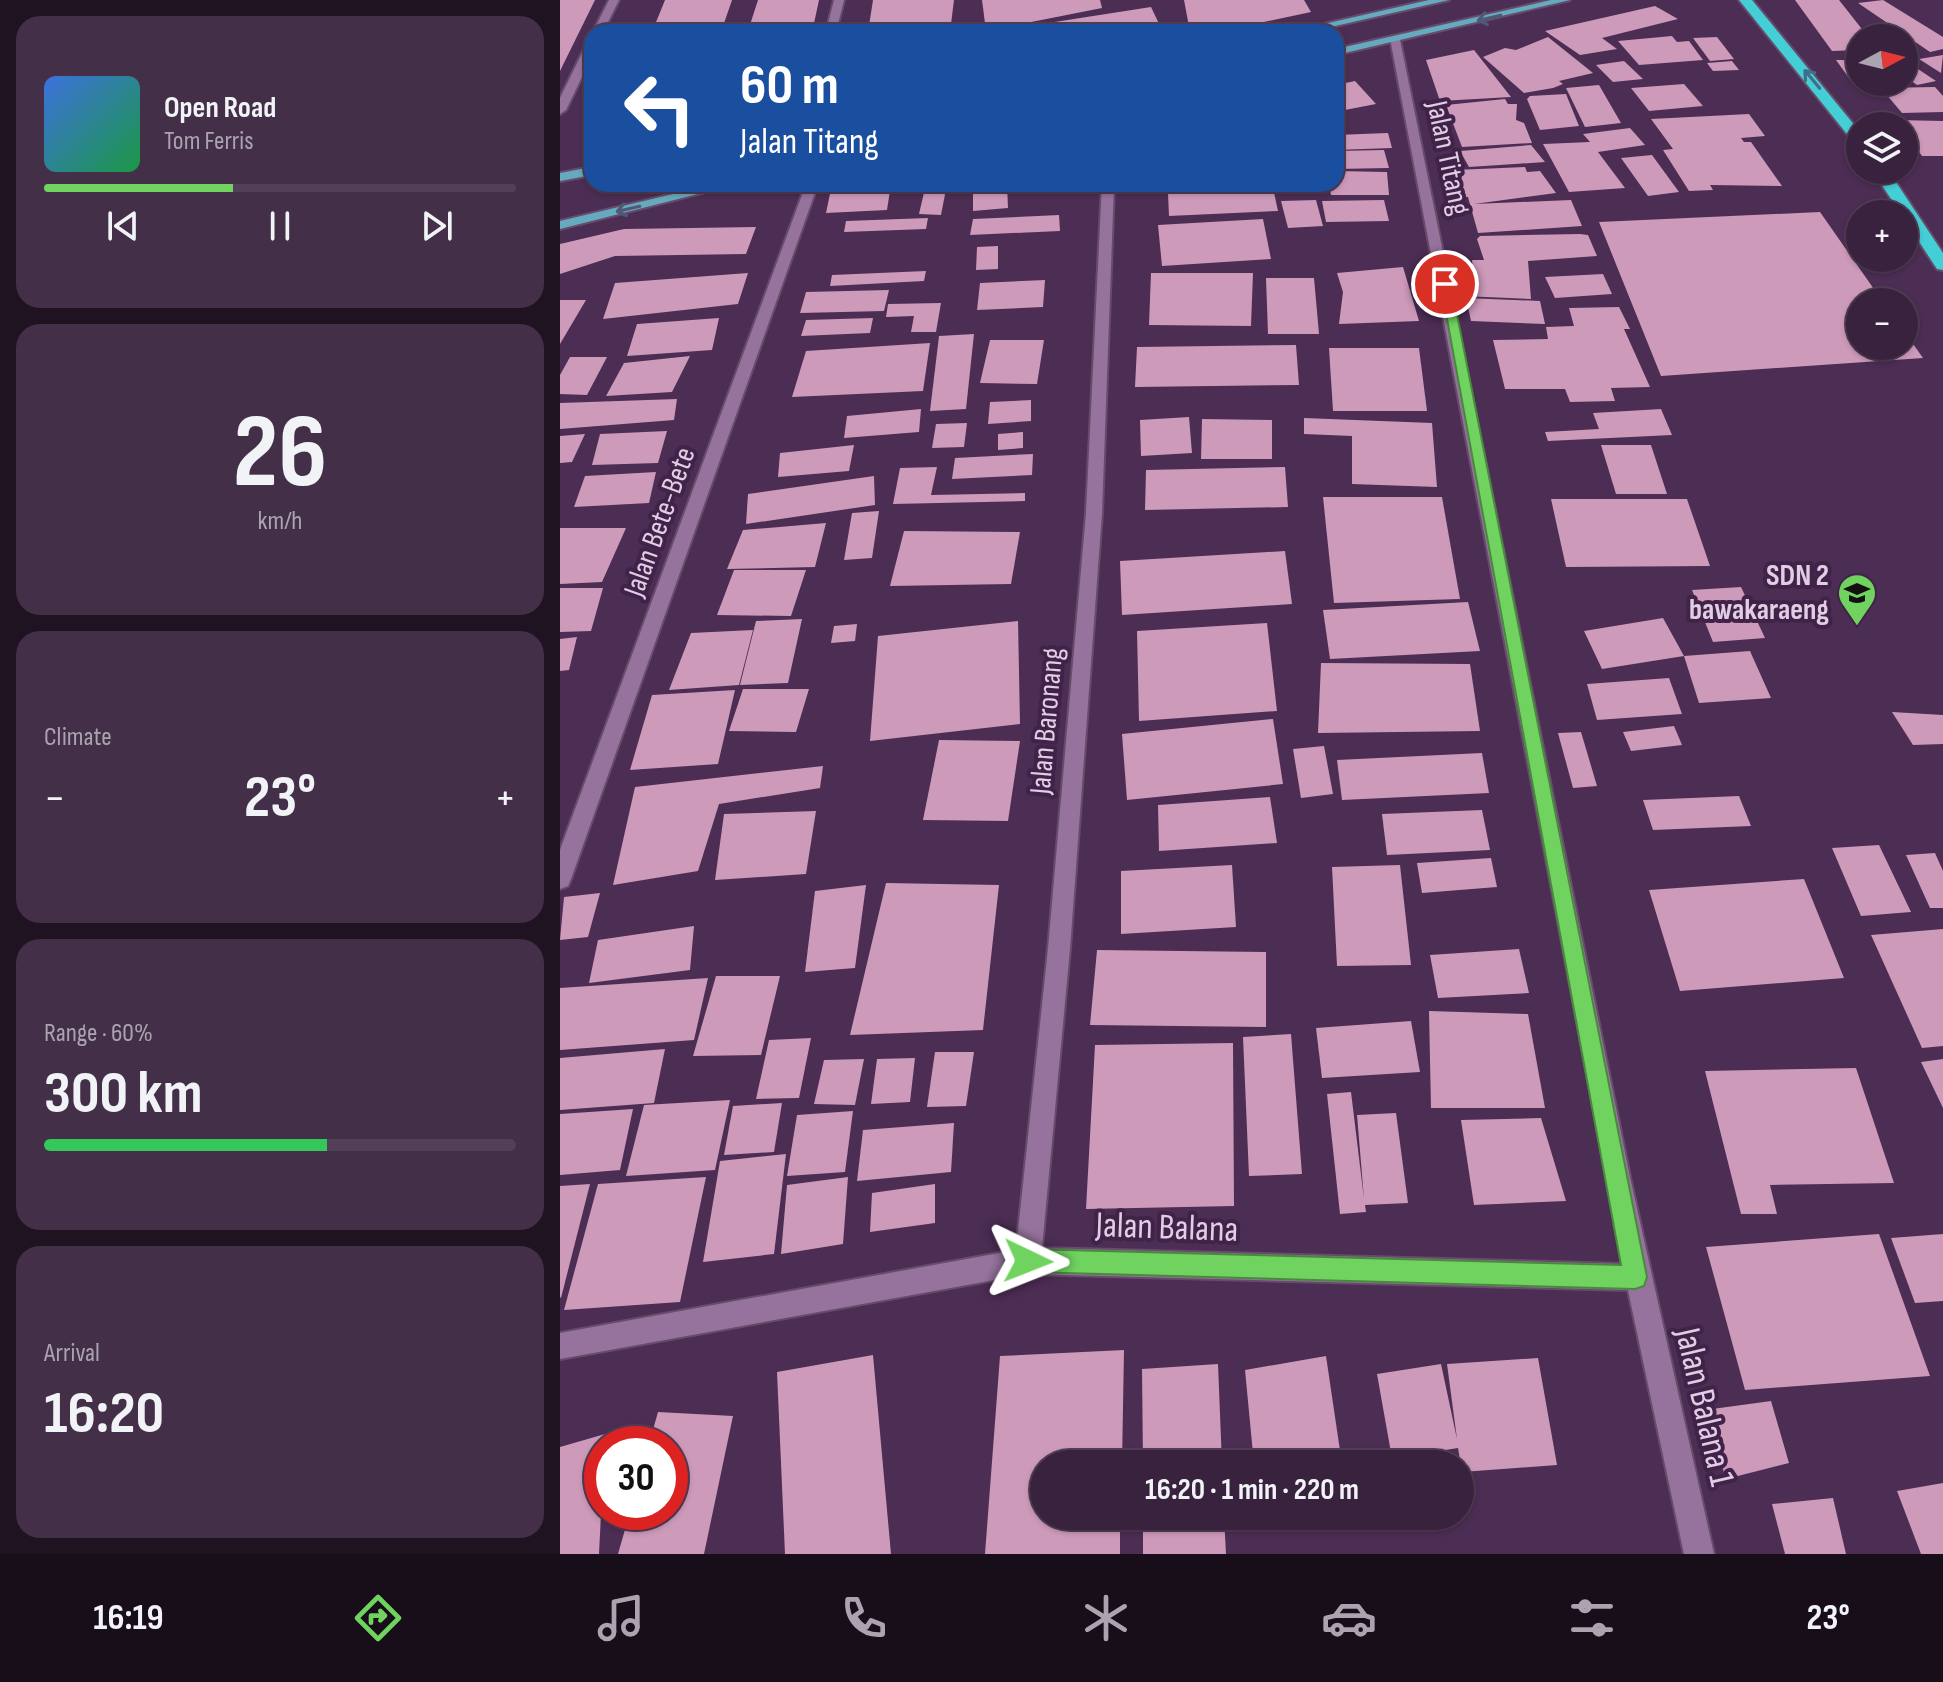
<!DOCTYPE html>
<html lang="en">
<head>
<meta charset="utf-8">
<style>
  :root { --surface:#39223e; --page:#442f49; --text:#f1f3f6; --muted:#aba4b0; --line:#533f58; --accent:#70d35f }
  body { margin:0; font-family:"Sofia Sans Condensed",sans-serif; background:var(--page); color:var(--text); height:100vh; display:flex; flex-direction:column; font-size:30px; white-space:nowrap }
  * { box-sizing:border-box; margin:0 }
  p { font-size:26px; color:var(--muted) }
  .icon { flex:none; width:44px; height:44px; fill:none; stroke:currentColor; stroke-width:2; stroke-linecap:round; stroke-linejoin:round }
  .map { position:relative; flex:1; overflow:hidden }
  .side { display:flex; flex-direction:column; gap:16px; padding:16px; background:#1f1322; width:560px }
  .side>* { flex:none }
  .top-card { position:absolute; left:24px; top:24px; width:760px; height:168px; border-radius:24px; box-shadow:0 2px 6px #0004,0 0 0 2px var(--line); background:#1a4fa0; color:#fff; overflow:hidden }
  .needle { width:52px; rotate:83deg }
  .buttons { position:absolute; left:1286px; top:24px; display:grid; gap:16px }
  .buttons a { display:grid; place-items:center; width:72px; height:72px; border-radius:50%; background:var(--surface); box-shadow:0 2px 6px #0004,0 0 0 2px var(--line); font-size:40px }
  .speed { position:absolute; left:24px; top:1426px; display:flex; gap:16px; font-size:40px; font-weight:700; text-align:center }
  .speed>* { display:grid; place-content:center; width:104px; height:104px; border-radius:50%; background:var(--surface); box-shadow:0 2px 6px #0004,0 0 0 2px var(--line); line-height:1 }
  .speed .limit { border:12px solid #d22; background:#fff; color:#111 }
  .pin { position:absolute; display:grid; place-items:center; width:68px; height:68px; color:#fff; margin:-34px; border:4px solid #fff; border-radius:50%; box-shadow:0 2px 8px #0007 }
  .me { position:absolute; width:88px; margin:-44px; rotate:92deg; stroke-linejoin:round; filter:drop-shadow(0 0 6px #0008) }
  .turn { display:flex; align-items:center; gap:28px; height:168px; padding:0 24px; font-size:36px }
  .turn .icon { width:104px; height:104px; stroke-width:2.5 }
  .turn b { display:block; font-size:56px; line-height:68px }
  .big { font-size:60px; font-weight:700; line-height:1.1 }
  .side .tile { flex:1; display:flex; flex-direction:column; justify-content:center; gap:12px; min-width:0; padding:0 28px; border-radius:24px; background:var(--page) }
  .side .dial { align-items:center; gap:0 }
  .dial b { font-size:104px; line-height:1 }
  .song { display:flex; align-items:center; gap:24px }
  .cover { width:96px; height:96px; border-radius:12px; background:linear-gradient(135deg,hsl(220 70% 55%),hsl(140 70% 35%)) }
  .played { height:8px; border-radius:4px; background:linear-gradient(90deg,var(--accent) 40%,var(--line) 40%) }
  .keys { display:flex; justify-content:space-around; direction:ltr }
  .heat { display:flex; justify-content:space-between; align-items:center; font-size:44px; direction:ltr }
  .charge { height:12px; border-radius:6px; background:linear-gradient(90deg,#34c759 60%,var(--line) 0) }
  .trip { position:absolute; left:470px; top:1450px; width:444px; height:80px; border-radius:40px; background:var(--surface); box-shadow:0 2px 6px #0004,0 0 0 2px var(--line); font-weight:700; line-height:80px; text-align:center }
  .menu { display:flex; height:128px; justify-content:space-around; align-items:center; background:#170e19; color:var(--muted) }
  .menu .icon { width:56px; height:56px }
  .menu .active { color:var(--accent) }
  .menu b { font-size:36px; color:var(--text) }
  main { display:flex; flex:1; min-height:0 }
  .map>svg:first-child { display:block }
</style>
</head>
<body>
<main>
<section class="side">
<div class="tile">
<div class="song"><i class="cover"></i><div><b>Open Road</b><p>Tom Ferris</p></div></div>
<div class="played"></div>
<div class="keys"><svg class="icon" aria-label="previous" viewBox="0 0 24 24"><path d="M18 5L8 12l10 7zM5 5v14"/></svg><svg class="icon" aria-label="pause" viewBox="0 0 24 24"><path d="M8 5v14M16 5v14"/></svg><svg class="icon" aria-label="next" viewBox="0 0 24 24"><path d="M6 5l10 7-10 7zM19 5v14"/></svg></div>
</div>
<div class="tile dial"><b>26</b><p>km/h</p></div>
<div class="tile"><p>Climate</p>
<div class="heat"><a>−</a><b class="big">23°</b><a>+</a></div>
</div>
<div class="tile"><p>Range · 60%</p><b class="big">300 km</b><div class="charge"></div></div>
<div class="tile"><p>Arrival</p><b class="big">16:20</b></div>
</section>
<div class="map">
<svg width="1383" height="1554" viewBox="0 0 1383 1554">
  <rect width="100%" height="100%" fill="#4c2d53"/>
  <!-- building -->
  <g fill="#cd9aba">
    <polygon points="0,0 35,0 0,71"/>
    <polygon points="105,0 172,0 161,32 92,32"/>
    <polygon points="198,0 259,0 253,28 188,31"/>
    <polygon points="313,0 394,0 390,32 308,32"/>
    <polygon points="422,0 540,0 542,8 426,31"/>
    <polygon points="624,0 744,0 751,12 657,32 630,32"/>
    <polygon points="1235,0 1279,0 1309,38 1300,38 1300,50 1272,51"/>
    <polygon points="1323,0 1383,37 1383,49 1370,52 1298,3"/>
    <polygon points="1095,6 1118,19 1042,38 1057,49 1020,55 985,31"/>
    <polygon points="591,7 602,30 443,32 443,30"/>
    <polygon points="1112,36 1117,42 1129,41 1143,60 1079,65 1058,41"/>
    <polygon points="988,37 1033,73 999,81 1003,84 993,88 964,93 923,57 945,48 956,50"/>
    <polygon points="1157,37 1174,59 1150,61 1133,38"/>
    <polygon points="914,50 951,97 880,101 866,60"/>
    <polygon points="1383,55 1381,73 1359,59"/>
    <polygon points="1276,60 1300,60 1300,85 1294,85"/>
    <polygon points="1064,61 1083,79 1053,82 1036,65"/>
    <polygon points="1172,61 1179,70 1153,71 1147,63"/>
    <polygon points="1346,61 1376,81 1357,85 1344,76"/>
    <polygon points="795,81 816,104 785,110 776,100 776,85"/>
    <polygon points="1124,84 1143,106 1089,111 1071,88"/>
    <polygon points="1039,85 1061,123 1025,127 1006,88"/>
    <polygon points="1375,87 1383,96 1383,112 1342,113 1321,88"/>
    <polygon points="1006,94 1019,126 980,130 967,99 970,96"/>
    <polygon points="945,99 948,104 957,104 956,120 964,123 972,143 902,147 886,105"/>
    <polygon points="1189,114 1205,136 1181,138 1184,142 1191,142 1222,186 1150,185 1153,190 1129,191 1103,150 1113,149 1091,119"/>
    <polygon points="1336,120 1383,121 1383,156 1362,156"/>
    <polygon points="1070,128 1085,145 1038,152 1065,188 1009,192 983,144 1030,142 1023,134"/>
    <polygon points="828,133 832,148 776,150 776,135"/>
    <polygon points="971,145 985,162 909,167 900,151"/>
    <polygon points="824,150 829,168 776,169 776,151"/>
    <polygon points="1092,155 1119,192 1088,196 1061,158"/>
    <polygon points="965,167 967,172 980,171 996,193 914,204 1011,200 1022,226 918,233 908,197 905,197 895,170"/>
    <polygon points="776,171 827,172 829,195 771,195 769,184 776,184"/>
    <polygon points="272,184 331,184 327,210 266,213"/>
    <polygon points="366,184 387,184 381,215 359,214"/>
    <polygon points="413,184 447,184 448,208 413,211"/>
    <polygon points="466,184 525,184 524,193 464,192"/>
    <polygon points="713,188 718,211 609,216 608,193"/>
    <polygon points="756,200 763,226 728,228 721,201"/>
    <polygon points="824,200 829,221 766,222 762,201"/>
    <polygon points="1260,212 1323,302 1300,302 1300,346 1344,346 1344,331 1363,358 1101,376 1039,222"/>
    <polygon points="499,215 500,231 410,235 413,219"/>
    <polygon points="368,218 366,229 284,232 286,221"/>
    <polygon points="703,219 711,259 602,266 598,225"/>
    <polygon points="196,227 186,254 55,256 0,274 0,244 64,229"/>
    <polygon points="1020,234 1028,235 1037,256 968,261 971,299 902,296 902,280 914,280 912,260 924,260 917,239 920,236"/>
    <polygon points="438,246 438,269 416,270 417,247"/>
    <polygon points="843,267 859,321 779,324 783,292 777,273"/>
    <polygon points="366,271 364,281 270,286 272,275"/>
    <polygon points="188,273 178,304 43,319 55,283"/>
    <polygon points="591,273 693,273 691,326 589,325"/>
    <polygon points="1043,274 1052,294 995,298 985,277"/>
    <polygon points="706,278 754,278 759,334 708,334"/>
    <polygon points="485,280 483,307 417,310 420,283"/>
    <polygon points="329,290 324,311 240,313 246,292"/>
    <polygon points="906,298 980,301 985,324 911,321"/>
    <polygon points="0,300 26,300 0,344"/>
    <polygon points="381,303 376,332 351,332 354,316 326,317 328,304"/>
    <polygon points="1059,307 1070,329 1064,329 1090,387 1051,388 1055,401 1010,402 1005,389 945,389 933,340 988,339 986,327 1014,326 1009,308"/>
    <polygon points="159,318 152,350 67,356 77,324"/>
    <polygon points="313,318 310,333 241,336 246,320"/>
    <polygon points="414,334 406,409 370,411 379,336"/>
    <polygon points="430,340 484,340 477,384 420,383"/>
    <polygon points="370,343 363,391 232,397 246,351"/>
    <polygon points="736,345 739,385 575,387 577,347"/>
    <polygon points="769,348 859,348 867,411 773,411"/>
    <polygon points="130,356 112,392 46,396 64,363"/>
    <polygon points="10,357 47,357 27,395 0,394 0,375"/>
    <polygon points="117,399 114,420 0,429 0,403"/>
    <polygon points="471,400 471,421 428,424 430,402"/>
    <polygon points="361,409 359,432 284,438 287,416"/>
    <polygon points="1101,409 1112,435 988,441 985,432 1039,429 1033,413"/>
    <polygon points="629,417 632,453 581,456 580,420"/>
    <polygon points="744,418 872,423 877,487 792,484 792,436 744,434"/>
    <polygon points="642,419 712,420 712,459 641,459"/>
    <polygon points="407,423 404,447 372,448 376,424"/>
    <polygon points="107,431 98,463 32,465 40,434"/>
    <polygon points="463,432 463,448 438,450 438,434"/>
    <polygon points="25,434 12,462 0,463 0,436"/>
    <polygon points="294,445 289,471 218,477 220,453"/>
    <polygon points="1041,445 1091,445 1107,494 1056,494"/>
    <polygon points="473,454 472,475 392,479 395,458"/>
    <polygon points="377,467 371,495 465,493 465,501 333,504 340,468"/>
    <polygon points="725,467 728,507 585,510 586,470"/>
    <polygon points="96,472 89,503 14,507 25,476"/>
    <polygon points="314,476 315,505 186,524 188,494"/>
    <polygon points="763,497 882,497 900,599 774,603"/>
    <polygon points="991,499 1127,499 1150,566 1006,567"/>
    <polygon points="319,511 312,558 284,560 292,513"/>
    <polygon points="266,523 255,567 167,569 183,530"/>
    <polygon points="0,528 66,528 42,582 0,584"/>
    <polygon points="344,531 460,532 451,584 330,586"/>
    <polygon points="725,551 732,604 562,615 560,561"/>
    <polygon points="174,570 246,570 231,616 157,615"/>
    <polygon points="1181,587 1205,638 1153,642 1132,590"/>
    <polygon points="0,588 43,588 31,631 0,632"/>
    <polygon points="908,602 920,651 770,659 763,610"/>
    <polygon points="1103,618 1124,656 1042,669 1024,631"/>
    <polygon points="242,619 228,683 180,685 196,621"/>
    <polygon points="458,621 460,724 310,741 318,636"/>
    <polygon points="707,623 717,711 579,721 577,631"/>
    <polygon points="297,624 295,641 271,643 274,626"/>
    <polygon points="193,630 179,685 109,690 131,633"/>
    <polygon points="17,637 9,670 0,671 0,639"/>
    <polygon points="1190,651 1211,698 1139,703 1124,656"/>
    <polygon points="761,663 910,664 920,731 758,733"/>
    <polygon points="1109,678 1122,714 1037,720 1027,684"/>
    <polygon points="183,689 249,689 236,732 169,731"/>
    <polygon points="175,690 158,764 70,770 92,695"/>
    <polygon points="1332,712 1383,715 1383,744 1353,745"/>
    <polygon points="713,719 723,784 567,800 562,734"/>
    <polygon points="1114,726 1122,745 1071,751 1063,732"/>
    <polygon points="1021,732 1037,786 1013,788 998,733"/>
    <polygon points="379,740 460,741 448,821 363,820"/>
    <polygon points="764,746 773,794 741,798 733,749"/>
    <polygon points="922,753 929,793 782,800 777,760"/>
    <polygon points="263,766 260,788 159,804 138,871 53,885 75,787"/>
    <polygon points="1179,796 1191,826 1093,830 1083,800"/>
    <polygon points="710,797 717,843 599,851 598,805"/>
    <polygon points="922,810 930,850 827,855 822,814"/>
    <polygon points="256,811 246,874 155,880 164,814"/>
    <polygon points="1319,845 1351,912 1301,916 1272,848"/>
    <polygon points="1375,853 1383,871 1383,908 1370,908 1346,855"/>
    <polygon points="931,858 937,887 862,893 857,863"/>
    <polygon points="672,865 676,927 561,934 561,871"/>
    <polygon points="840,865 851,965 777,966 772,867"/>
    <polygon points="1244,879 1284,978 1120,991 1089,890"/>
    <polygon points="326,883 439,885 423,1030 290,1035"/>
    <polygon points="306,885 295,968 245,972 255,891"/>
    <polygon points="40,893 28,937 0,940 4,897"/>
    <polygon points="134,926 130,970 29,983 38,940"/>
    <polygon points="1383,929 1383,1046 1362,1048 1311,935"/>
    <polygon points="959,949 969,993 878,998 870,955"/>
    <polygon points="537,950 706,952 706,1027 530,1025"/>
    <polygon points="156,976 220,976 201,1055 133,1056"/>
    <polygon points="148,978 134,1040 0,1050 0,988"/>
    <polygon points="869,1011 968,1014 985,1108 871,1108"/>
    <polygon points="851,1021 860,1072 762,1078 756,1028"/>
    <polygon points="731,1034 742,1174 689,1176 683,1037"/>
    <polygon points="251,1038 239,1098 196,1099 209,1040"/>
    <polygon points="673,1043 674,1206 526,1209 535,1045"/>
    <polygon points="105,1049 94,1103 0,1110 0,1058"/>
    <polygon points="375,1052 414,1052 406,1106 367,1107"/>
    <polygon points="355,1058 350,1102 311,1104 317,1059"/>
    <polygon points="304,1059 295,1105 254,1104 264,1060"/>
    <polygon points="1383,1059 1383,1108 1361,1062"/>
    <polygon points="1296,1068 1334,1183 1210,1185 1217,1214 1181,1214 1145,1071"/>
    <polygon points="791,1092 804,1199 797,1115 836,1113 848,1203 805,1205 806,1212 780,1214 767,1094"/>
    <polygon points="170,1100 155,1170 66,1176 84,1105"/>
    <polygon points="222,1103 214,1152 164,1155 173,1106"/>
    <polygon points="73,1109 60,1170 0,1175 0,1114"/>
    <polygon points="293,1111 285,1172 227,1176 237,1115"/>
    <polygon points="981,1118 1006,1201 914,1205 901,1120"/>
    <polygon points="394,1123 391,1172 297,1181 303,1130"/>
    <polygon points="226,1154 214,1254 143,1262 160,1161"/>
    <polygon points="146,1177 120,1302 4,1310 38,1184"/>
    <polygon points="288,1177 283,1244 221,1254 227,1185"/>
    <polygon points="30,1184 1,1298 0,1297 0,1186"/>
    <polygon points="375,1184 375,1223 310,1232 312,1193"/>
    <polygon points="1319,1234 1370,1376 1185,1390 1146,1247"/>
    <polygon points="1383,1234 1383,1301 1355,1303 1331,1238"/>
    <polygon points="564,1350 562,1464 484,1464 484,1516 560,1516 560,1554 425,1554 440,1356"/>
    <polygon points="313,1355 331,1554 225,1554 217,1372"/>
    <polygon points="766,1356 782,1464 694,1464 685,1370"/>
    <polygon points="978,1358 997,1465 902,1472 898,1448 873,1452 875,1464 833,1464 817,1374 881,1364 897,1439 887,1364"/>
    <polygon points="658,1364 662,1464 583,1464 582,1369"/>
    <polygon points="1211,1401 1229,1463 1166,1479 1145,1410"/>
    <polygon points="98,1412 173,1416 144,1554 58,1554 70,1512 110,1512 110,1444 89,1444"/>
    <polygon points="45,1434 39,1554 0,1554 0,1447"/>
    <polygon points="1383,1483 1383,1554 1361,1554 1337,1491"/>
    <polygon points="1273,1498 1286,1554 1225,1554 1212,1504"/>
    <polygon points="583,1516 664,1516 666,1554 583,1554"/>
    <polygon points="699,1516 790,1516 791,1520 700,1526"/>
  </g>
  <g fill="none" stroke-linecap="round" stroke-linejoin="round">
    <!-- minor casing -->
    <g stroke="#664b6b" stroke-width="4">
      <g id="minor">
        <polygon points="49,0 59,0 43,32 33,32"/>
        <polygon points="274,0 284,0 276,32 266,32"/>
        <polygon points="830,38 840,40 1070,1177 1154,1554 1124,1554 1068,1290 468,1274 0,1359 0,1333 456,1250 488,949 526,513 542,184 554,184 542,513 510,949 482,1248 1063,1264"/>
        <polygon points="32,42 32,56 6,110 0,114 0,98 26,45"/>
        <polygon points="246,184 258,184 11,879 8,886 0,889 0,850"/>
      </g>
    </g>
    <!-- major casing -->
    <g stroke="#664b6b" stroke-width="4">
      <g id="major">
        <polygon points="869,0 889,0 749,32 729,32"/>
        <polygon points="991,0 1010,0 776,55 776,49"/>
        <polygon points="32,167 32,175 0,181 0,173"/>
        <polygon points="155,184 177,184 0,229 0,221"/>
      </g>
    </g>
    <!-- highway casing -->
    <g stroke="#664b6b" stroke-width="4">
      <g id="highway">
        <polygon points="1179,0 1192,0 1300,132 1300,145 1295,144"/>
        <polygon points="1312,170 1328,170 1383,253 1383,270 1377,269"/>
      </g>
    </g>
    <!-- minor -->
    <use href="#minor" fill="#96739d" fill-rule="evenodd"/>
    <!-- major -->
    <use href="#major" fill="#65aabf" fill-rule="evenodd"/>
    <!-- highway -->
    <use href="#highway" fill="#44ced6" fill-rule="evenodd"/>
  </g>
  <!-- one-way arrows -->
  <defs><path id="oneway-shaft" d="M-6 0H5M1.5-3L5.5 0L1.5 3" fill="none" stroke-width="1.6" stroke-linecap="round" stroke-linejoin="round" transform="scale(2)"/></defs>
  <g stroke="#4f5878">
    <use href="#oneway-shaft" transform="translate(929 18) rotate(167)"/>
    <use href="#oneway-shaft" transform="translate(68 209) rotate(167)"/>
  </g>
  <use stroke="#426f88" href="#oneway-shaft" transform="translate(1252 79) rotate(-130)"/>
  <!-- route -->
  <polygon fill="#70d35f" stroke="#49893e" stroke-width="2" points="880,281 891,284 1087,1277 1084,1286 1075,1289 468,1272 460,1269 457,1261 460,1252 468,1249 1061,1265"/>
  <!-- icons -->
  <defs>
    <g id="school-pin" transform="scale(2)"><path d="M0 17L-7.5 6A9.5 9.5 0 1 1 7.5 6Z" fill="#70d35f" stroke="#412248"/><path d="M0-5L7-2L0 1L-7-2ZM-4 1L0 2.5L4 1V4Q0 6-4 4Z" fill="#111"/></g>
  </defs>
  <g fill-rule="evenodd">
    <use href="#school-pin" x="1297" y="593"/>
  </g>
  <g text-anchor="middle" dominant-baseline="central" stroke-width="8" stroke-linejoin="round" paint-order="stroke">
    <!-- street labels -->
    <g font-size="30" fill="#e1cee5" stroke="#412248">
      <text transform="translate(888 158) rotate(78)">Jalan Titang</text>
      <text transform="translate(100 522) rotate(-70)">Jalan Bete-Bete</text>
      <text transform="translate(487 721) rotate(-85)">Jalan Baronang</text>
    </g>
    <!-- poi labels -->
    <g font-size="30" font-weight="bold" fill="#e1cee5" stroke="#412248" text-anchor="end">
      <text x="1269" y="576">SDN 2<tspan x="1269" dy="34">bawakaraeng</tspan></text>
    </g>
    <!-- near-street labels -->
    <g font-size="36" fill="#e1cee5" stroke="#412248">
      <text transform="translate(607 1228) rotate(2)">Jalan Balana</text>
      <text transform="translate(1144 1407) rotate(77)">Jalan Balana 1</text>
    </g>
  </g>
</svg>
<div class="buttons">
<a><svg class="needle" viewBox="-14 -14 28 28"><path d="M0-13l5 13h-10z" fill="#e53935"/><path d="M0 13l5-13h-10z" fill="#aba4b0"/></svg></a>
<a><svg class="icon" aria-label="layers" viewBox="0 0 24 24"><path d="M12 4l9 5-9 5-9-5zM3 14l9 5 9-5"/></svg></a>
<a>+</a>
<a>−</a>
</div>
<div class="speed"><div class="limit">30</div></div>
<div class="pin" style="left:885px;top:284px;background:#d93025"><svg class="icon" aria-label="arrive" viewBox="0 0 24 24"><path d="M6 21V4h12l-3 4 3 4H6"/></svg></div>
<svg class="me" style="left:468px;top:1261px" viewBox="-20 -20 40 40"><path d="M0-17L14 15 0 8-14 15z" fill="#70d35f" stroke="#fff" stroke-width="4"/></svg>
<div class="trip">16:20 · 1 min · 220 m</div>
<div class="top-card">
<div class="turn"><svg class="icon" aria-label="left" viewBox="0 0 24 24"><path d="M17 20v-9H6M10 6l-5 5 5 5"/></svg><div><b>60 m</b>Jalan Titang</div></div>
</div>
</div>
</main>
<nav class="menu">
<b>16:19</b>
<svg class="icon active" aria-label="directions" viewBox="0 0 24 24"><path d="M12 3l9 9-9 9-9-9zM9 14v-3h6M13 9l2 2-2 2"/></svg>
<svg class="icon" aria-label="music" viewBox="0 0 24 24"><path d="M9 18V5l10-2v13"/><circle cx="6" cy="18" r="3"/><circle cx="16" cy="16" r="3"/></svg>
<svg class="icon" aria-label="phone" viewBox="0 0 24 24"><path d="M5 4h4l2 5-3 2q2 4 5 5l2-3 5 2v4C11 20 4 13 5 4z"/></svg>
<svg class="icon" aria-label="climate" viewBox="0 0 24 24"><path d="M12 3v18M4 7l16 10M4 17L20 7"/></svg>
<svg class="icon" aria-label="car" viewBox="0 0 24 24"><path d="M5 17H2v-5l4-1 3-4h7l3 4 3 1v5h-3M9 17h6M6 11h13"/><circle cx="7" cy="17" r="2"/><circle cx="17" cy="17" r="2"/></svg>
<svg class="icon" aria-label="filters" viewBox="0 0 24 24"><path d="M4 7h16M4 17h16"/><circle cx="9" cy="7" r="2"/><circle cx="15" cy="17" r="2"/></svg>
<b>23°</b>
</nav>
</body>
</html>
